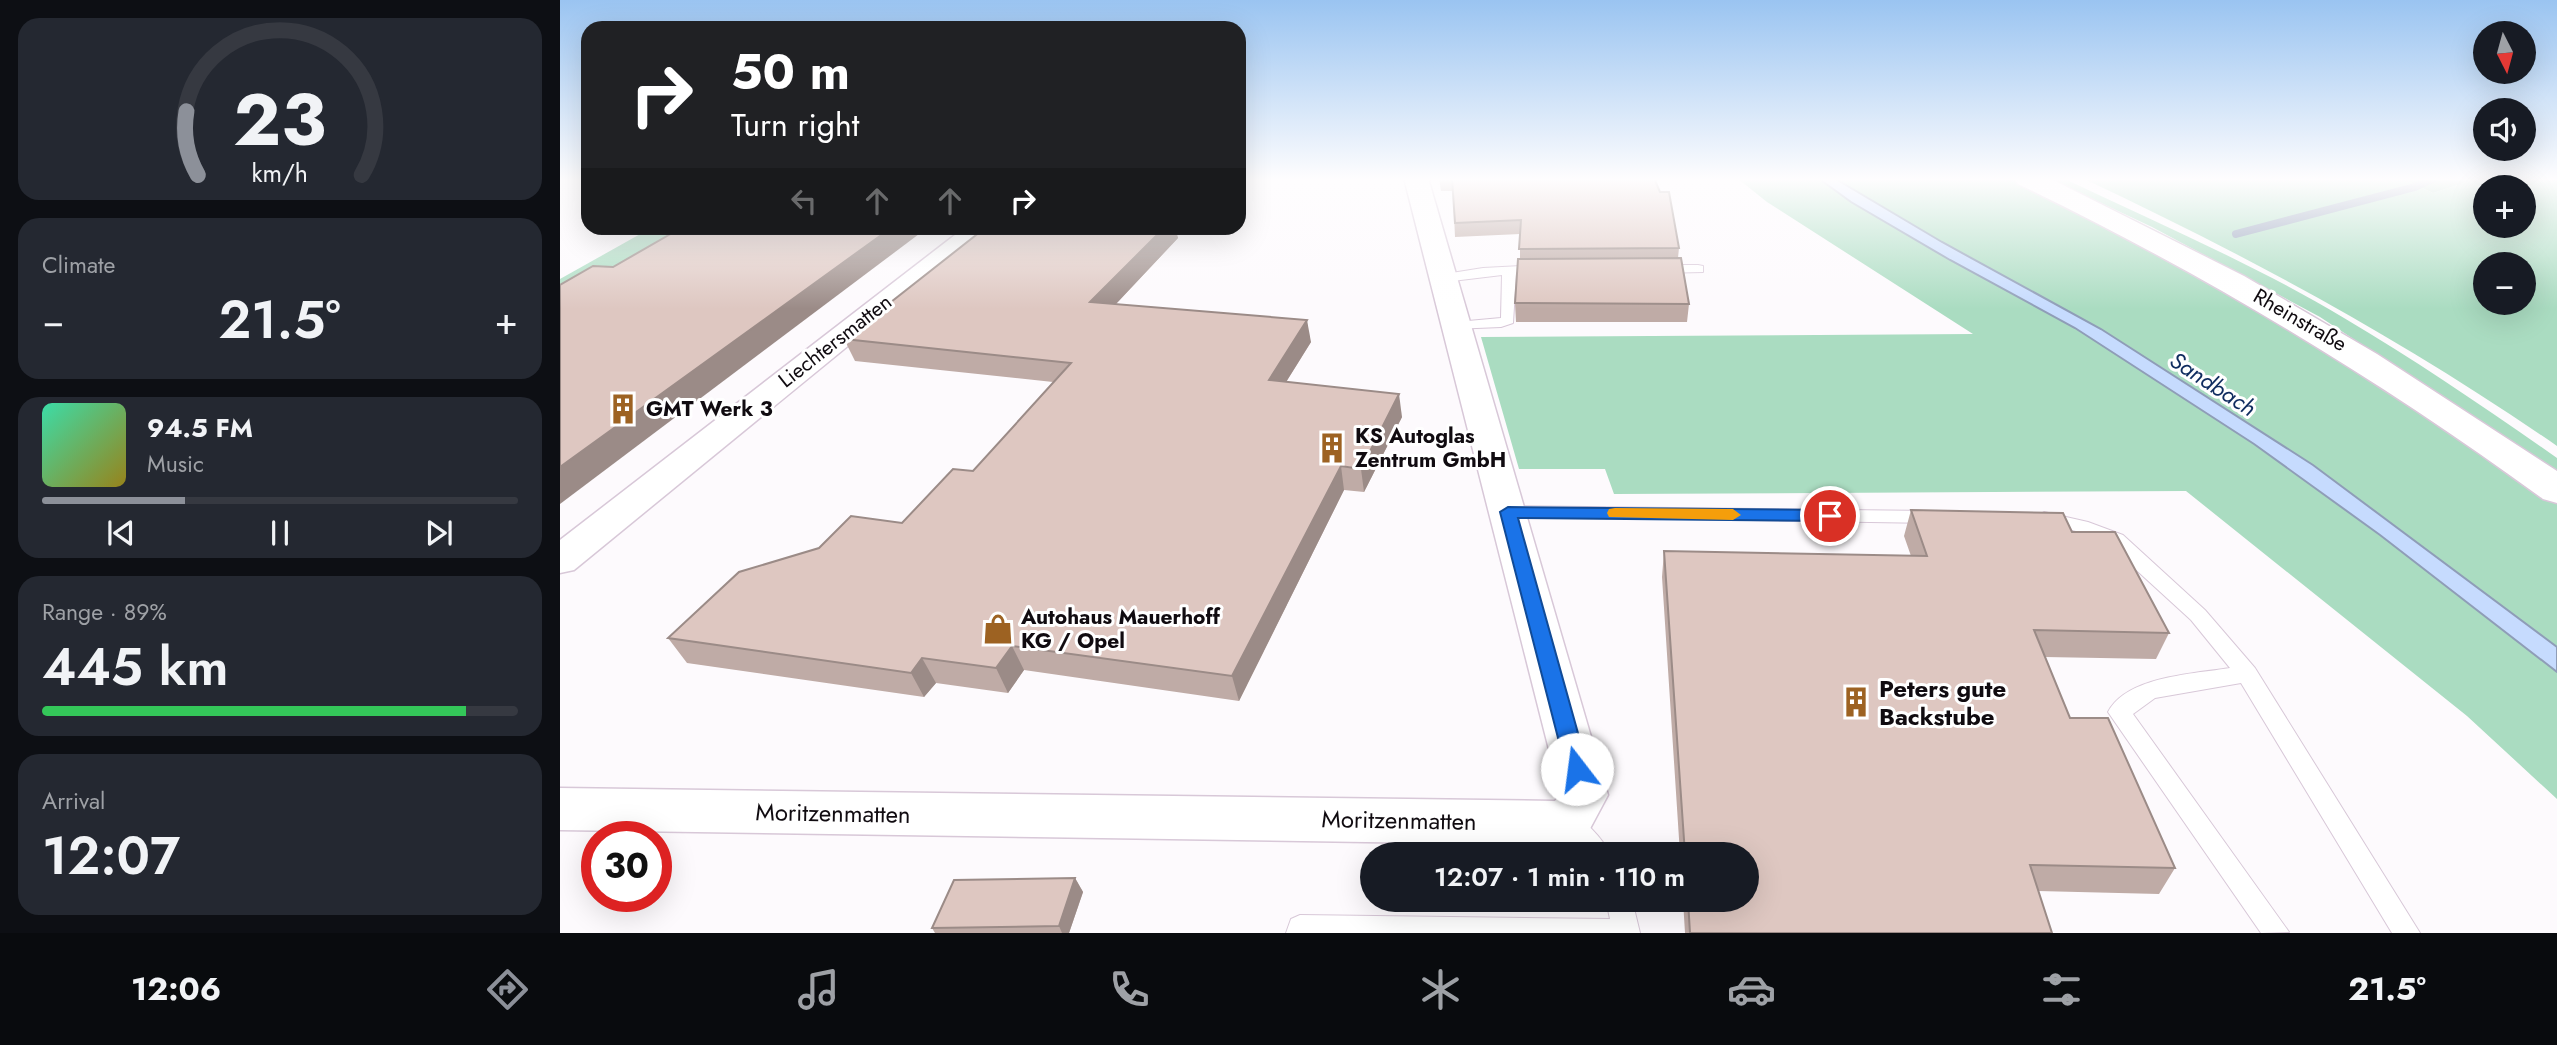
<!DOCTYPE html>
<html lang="en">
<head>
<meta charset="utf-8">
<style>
  :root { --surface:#171b24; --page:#242831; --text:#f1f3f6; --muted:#9ea1a6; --line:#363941; --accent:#8c9099 }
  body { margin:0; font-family:Jost,sans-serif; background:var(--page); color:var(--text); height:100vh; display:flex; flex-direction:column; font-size:26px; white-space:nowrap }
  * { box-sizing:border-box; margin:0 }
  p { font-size:23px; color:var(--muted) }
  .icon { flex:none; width:38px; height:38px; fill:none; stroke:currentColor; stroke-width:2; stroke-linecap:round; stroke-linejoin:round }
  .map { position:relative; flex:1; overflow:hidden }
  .drawer { display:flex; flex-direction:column; gap:18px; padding:18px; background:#0d0f14; width:560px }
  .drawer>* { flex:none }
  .banner { position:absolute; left:21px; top:21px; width:665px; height:214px; border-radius:21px; box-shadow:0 7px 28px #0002; background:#202124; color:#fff; overflow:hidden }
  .needle { width:46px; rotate:174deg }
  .tools { position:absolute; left:1913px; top:21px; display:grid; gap:14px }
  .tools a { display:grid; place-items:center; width:63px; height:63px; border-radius:50%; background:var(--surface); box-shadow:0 7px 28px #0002; font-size:35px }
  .speed { position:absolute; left:21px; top:821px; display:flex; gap:14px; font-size:35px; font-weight:700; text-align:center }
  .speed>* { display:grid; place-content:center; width:91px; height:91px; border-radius:50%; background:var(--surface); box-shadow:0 7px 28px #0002; line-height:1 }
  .speed .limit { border:10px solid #d22; background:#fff; color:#111 }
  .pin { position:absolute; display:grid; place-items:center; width:60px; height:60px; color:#fff; margin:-30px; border:4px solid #fff; border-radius:50%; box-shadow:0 2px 7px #0007 }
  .me { position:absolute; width:77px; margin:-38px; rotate:345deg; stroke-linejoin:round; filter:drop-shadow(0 0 5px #0008) }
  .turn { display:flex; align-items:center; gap:24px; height:147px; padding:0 35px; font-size:32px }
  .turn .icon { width:91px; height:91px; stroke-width:2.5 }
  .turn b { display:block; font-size:49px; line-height:60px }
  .lanes { display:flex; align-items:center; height:66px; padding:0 35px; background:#0003; justify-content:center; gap:35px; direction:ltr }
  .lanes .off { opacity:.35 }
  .big { font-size:52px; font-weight:600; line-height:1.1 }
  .drawer .card { flex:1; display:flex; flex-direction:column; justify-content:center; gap:10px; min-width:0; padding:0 24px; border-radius:21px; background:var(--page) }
  .drawer .dial { align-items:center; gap:0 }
  .dial svg { height:182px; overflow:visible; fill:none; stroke:var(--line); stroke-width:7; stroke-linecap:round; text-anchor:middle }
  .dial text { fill:var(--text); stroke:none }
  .song { display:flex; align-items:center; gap:21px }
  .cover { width:84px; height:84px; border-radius:10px; background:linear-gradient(135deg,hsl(160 70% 55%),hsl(50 70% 35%)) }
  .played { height:7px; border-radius:4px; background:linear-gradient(90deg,var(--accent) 30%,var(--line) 30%) }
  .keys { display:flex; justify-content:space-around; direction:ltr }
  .heat { display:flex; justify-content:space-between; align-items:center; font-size:38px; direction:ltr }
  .charge { height:10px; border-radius:5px; background:linear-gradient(90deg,#34c759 89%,var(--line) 0) }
  .trip { position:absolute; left:800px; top:842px; width:399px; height:70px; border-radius:35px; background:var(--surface); box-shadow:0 7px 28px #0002; font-weight:600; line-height:70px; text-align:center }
  .tab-bar { display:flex; height:112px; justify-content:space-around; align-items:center; background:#090b0e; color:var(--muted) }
  .tab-bar .icon { width:49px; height:49px }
  .tab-bar .on { color:var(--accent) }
  .tab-bar b { font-size:32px; color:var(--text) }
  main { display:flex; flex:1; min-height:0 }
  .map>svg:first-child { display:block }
</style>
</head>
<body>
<main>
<section class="drawer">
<div class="card dial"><svg viewBox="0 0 100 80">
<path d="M14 69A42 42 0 1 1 86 69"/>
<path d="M14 69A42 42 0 0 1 9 41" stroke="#8c9099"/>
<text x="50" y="56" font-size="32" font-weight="700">23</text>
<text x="50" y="72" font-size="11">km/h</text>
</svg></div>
<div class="card"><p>Climate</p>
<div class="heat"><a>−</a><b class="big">21.5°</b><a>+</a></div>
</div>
<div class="card">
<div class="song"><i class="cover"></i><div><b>94.5 FM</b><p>Music</p></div></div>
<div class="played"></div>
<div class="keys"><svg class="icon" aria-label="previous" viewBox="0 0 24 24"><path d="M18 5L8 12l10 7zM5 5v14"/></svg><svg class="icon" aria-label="pause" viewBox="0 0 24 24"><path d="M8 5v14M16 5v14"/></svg><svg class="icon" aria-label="next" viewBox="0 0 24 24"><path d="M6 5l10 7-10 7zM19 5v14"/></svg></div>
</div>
<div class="card"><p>Range · 89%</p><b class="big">445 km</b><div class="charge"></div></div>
<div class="card"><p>Arrival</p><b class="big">12:07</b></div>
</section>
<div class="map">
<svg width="1997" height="933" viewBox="0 0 1997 933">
  <rect width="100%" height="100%" fill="#fdfafd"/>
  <!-- green -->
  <g fill="#aadcc1" fill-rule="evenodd">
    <polygon points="1177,178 1258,178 1291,202 1390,260 1515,328 1694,444 1820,535 1997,672 1997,799 1907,716 1626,491 1054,494 1045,469 959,469 921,337 1413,334 1207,202"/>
    <polygon points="1274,178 1453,178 1634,268 1980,490 1997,504 1997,647 1753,465 1541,329 1382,242"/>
    <path d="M 1488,178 L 1503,178 C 1597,223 1694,264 1784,318 C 1857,361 1927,409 1997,458 L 1997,473 L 1760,317 L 1592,227 Z"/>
    <path d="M 1522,178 L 1841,178 L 1873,193 L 1919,178 L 1997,178 L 1997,446 C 1844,340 1690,257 1522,178 ZM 1925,187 L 1964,187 L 1964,226 L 1925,226 ZM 1925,264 L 1964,264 L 1964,303 L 1925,303 Z"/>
    <polygon points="91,228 127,228 0,303 0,279"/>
  </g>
  <!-- forest -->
  <polygon fill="#97caae" points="1841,178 1919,178 1873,193"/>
  <!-- water -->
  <polygon fill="#c6dbfe" stroke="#8f9db7" stroke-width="2" points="1258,178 1274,178 1382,242 1541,329 1753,465 1997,647 1997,672 1820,535 1694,444 1515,328 1390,260 1291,202"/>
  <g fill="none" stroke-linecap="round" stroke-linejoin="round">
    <!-- stream -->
    <polyline stroke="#8f9db7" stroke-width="8" points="1676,234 1855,187 1874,178"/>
    <!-- service casing -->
    <g stroke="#d8c8d8" stroke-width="2">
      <g id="service">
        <polygon points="981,265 986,266 986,272 956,274 953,323 941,327 892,329 890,326 897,322 941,318 942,275 884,282 877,278 879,275 923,268"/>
        <polygon points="1138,265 1143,266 1143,272 1100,273 1093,269 1100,265"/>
        <polygon points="948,506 1372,511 1381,517 1372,523 941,516 939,512"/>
        <path d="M 1484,512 L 1528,522 L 1563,535 L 1645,610 L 1695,668 L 1860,933 L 1832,933 L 1681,683 L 1595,698 L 1573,714 L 1729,932 L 1701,933 L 1548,712 C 1567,676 1634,674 1670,668 L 1631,620 L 1549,545 L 1516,531 L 1477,522 L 1475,518 Z"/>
        <path d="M 1008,812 C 1024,818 1043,839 1050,854 L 1021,854 L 996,823 L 999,815 Z"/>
        <polygon points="1046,900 1072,900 1080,933 726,933 731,919 740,915 1050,919"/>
      </g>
    </g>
    <!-- minor casing -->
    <g stroke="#d8c8d8" stroke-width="3">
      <g id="minor">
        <polygon points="844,178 868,178 1048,795 1025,838 1008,845 0,830 0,788 995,801 1000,793"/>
        <polygon points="404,228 432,228 14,570 0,573 0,540"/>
      </g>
    </g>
    <!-- tertiary casing -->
    <g stroke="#d8c8d8" stroke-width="3">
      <path id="tertiary" d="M 1454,178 L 1489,178 L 1684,276 L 1817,354 L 1997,471 L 1997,503 L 1983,499 C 1817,378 1643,273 1458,184 Z"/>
    </g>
    <!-- service -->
    <use href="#service" fill="#fff" fill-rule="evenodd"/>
    <!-- minor -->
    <use href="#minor" fill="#fff" fill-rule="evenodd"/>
    <!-- tertiary -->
    <use href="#tertiary" fill="#fff" fill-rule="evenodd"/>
  </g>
  <!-- wall -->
  <g fill="#bfaba6">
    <polygon points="879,178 1094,178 1119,248 1118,258 1129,304 1127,322 956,322 955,303 960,259 960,234 895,237 893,191 881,191"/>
    <polygon points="425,228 615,228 618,238 556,304 751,342 726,382 842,417 804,492 784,490 679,701 464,670 448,693 376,683 364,697 127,663 108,638 342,523 413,471 493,382 295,361 284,339"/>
    <polygon points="1351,510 1512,532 1609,633 1596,659 1485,657 1510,718 1615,868 1599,894 1478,891 1492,933 1125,933 1123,900 1186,900 1186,854 1120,854 1102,577 1104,551 1351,556 1344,536"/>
    <polygon points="515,878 523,892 509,933 375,933 372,928"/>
  </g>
  <!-- shaded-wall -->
  <g fill="#9b8b87">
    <polygon points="331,228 367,228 0,504 0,467"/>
    <polygon points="604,228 615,228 618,238 537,324 530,302"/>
    <polygon points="747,320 751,342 713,403 709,380"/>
    <polygon points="839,394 842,417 804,492 801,469"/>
    <polygon points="781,466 784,490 679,701 672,676"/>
    <polygon points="452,646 464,670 448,693 436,668"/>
    <polygon points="362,658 376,683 364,697 351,673"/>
    <polygon points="515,878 523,892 509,933 502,933 499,926"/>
  </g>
  <!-- building -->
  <g fill="#dec7c1" stroke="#9b8b87" stroke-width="2">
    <polygon points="892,178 1094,178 1100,192 1109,192 1119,248 959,249 961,220 895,223"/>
    <polygon points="121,228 331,228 0,467 0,285 33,266 53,267"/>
    <polygon points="425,228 604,228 530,302 747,320 709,380 839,394 801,469 781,466 672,676 452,646 436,668 362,658 351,673 108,638 179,572 259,548 291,516 342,523 393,469 413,471 511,363 284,339"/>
    <polygon points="1121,258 1129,304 955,303 958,259"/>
    <polygon points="1351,510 1503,513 1512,532 1555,532 1609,633 1474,630 1510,718 1548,718 1615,868 1470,865 1492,933 1130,933 1128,900 1186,900 1186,854 1125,854 1104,551 1367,556"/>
    <polygon points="515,878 499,926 372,928 394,880"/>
  </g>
  <!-- sky -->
  <linearGradient id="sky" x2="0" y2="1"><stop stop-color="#9ac4f1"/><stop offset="0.58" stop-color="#fefdfe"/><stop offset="1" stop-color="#fefdfe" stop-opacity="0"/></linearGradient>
  <rect width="1997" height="309" fill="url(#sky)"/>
  <!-- route -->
  <polygon fill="#1a73e8" stroke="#114b97" stroke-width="2" points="948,507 1270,510 1279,516 1270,521 958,518 1028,769 1024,775 1017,778 1009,775 1006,769 940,512"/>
  <!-- slow -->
  <polygon fill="#f59e0b" points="1055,508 1173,509 1181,515 1173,520 1049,517 1047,513 1049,509"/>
  <!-- icons -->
  <defs>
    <g id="building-bare" transform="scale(2.415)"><path d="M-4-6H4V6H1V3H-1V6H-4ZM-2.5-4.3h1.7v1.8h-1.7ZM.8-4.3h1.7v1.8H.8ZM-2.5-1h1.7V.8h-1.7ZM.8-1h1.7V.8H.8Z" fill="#9d6222" stroke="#fff" stroke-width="2.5" paint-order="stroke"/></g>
    <g id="shop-bare" transform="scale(2.415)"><path d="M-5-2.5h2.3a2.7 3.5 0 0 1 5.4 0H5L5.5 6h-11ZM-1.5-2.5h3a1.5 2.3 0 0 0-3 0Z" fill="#9d6222" stroke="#fff" stroke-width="2.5" paint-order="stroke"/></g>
  </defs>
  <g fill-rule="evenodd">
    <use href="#building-bare" x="63" y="409"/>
    <use href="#building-bare" x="772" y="448"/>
    <use href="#shop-bare" x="438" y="629"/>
    <use href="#building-bare" x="1296" y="702"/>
  </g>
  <g text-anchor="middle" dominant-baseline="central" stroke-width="6" stroke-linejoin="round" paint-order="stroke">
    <!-- street labels -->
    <g font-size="21" fill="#100b10" stroke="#fff">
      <text transform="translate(1740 320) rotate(30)">Rheinstraße</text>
      <text transform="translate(275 341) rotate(-38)">Liechtersmatten</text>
    </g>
    <!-- poi labels -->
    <g font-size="21" font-weight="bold" fill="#100b10" stroke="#fff" text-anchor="start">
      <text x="86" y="409">GMT Werk 3</text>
      <text x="795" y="436">KS Autoglas<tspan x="795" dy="24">Zentrum GmbH</tspan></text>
      <text x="461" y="617">Autohaus Mauerhoff<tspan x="461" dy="24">KG / Opel</tspan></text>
    </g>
    <!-- water labels -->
    <g font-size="23" font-style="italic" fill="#0f2c5f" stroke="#fff">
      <text transform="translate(1653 384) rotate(33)">Sandbach</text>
    </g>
    <!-- near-poi labels -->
    <g font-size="24" font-weight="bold" fill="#100b10" stroke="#fff" text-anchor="start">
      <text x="1319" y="688">Peters gute<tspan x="1319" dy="28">Backstube</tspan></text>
    </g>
    <!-- near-street labels -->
    <g font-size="24" fill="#100b10" stroke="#fff">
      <text transform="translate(273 813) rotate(1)">Moritzenmatten</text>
      <text transform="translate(839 820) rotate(1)">Moritzenmatten</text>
    </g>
  </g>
</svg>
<div class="tools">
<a><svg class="needle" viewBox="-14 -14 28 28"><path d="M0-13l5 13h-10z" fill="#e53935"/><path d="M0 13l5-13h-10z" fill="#9ea1a6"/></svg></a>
<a><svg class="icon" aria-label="sound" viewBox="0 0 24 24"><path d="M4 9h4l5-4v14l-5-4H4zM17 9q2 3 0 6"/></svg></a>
<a>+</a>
<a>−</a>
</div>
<div class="speed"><div class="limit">30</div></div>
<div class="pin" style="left:1270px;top:516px;background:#d93025"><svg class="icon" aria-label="arrive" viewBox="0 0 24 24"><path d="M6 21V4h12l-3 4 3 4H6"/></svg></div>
<svg class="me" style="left:1017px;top:769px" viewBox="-20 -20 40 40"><circle r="19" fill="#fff"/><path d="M0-13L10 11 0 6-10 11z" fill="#1a73e8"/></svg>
<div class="trip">12:07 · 1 min · 110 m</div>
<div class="banner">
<div class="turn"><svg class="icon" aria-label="right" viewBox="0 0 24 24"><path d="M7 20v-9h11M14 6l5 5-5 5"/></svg><div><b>50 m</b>Turn right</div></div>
<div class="lanes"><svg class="icon off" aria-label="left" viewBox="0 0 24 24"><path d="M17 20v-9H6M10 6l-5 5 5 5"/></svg><svg class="icon off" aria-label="ahead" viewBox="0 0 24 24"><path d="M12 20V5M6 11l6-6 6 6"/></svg><svg class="icon off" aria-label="ahead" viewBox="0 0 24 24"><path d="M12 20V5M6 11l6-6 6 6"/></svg><svg class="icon" aria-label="right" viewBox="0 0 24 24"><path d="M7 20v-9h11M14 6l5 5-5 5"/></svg></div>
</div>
</div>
</main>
<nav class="tab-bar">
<b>12:06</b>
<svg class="icon on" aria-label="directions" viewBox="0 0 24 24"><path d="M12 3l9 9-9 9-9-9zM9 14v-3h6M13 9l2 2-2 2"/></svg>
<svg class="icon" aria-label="music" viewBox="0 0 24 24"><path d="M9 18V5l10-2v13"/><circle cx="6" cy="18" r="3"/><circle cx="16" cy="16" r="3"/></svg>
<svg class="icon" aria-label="phone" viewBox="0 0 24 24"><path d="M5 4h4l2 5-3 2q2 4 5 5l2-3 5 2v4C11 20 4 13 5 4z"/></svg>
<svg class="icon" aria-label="climate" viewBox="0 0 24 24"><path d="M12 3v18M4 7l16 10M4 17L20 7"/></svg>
<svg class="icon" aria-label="car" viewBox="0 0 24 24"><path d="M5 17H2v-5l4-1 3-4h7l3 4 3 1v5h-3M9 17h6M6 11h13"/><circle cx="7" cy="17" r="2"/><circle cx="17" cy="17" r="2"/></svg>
<svg class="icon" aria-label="filters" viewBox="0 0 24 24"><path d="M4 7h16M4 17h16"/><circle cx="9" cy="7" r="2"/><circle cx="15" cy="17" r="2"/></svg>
<b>21.5°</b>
</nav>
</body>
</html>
